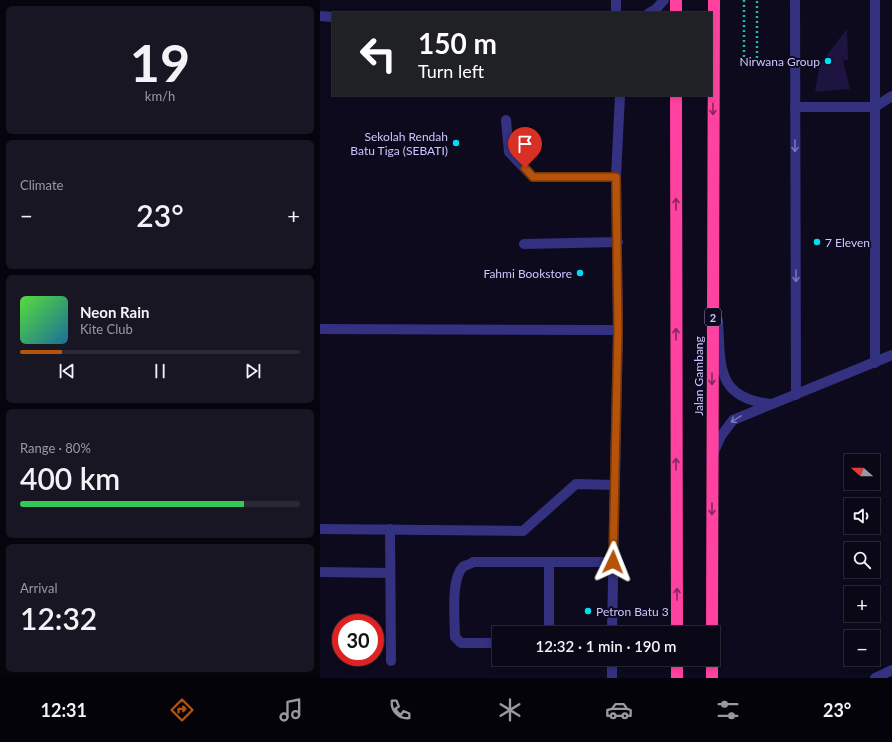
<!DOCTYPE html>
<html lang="en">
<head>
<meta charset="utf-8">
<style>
  :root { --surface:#0a0816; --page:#181623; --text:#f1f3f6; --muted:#999aa1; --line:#2a2935; --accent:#b45309 }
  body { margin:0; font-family:Lato,sans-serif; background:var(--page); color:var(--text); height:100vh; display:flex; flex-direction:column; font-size:15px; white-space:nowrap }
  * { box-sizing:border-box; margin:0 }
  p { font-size:13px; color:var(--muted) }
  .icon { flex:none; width:22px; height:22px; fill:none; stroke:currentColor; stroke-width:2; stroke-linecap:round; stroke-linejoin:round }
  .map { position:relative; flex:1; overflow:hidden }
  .side { display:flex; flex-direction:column; gap:6px; padding:6px; background:#06040c; width:320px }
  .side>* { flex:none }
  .guide { position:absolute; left:12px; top:12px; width:380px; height:84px; border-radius:0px; box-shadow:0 2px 6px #0003,0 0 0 1px var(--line); background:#202124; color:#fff; overflow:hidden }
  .needle { width:26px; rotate:291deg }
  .buttons { position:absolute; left:524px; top:454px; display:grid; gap:8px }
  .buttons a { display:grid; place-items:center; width:36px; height:36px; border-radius:0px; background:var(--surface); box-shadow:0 2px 6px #0003,0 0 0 1px var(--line); font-size:20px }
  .speed { position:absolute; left:12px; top:614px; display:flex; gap:8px; font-size:20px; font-weight:700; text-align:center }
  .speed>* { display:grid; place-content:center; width:52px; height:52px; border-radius:50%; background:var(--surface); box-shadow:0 2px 6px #0003,0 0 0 1px var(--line); line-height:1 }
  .speed .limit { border:6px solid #d22; background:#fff; color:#111 }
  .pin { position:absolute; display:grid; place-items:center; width:34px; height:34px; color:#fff; margin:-41px -17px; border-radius:50% 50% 50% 0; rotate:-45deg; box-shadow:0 0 4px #0007 }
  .pin .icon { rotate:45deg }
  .me { position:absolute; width:44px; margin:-22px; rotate:2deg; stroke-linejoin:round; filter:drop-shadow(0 0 3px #0008) }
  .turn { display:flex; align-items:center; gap:14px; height:84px; padding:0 20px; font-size:18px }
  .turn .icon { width:52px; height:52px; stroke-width:2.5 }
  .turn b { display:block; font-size:28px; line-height:34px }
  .big { font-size:30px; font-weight:600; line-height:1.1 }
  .side .card { flex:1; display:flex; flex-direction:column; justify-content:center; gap:6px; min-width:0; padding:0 14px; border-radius:6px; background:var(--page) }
  .side .dial { align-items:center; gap:0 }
  .dial b { font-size:52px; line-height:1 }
  .song { display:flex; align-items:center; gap:12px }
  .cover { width:48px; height:48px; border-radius:6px; background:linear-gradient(135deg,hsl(110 70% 55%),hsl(200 70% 35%)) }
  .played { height:4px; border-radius:2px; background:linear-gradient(90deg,var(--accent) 15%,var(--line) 15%) }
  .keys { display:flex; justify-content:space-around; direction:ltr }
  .heat { display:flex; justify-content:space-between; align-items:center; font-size:22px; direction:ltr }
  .charge { height:6px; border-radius:3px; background:linear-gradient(90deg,#34c759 80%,var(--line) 0) }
  .trip { position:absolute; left:172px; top:626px; width:228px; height:40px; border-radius:0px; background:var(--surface); box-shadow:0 2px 6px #0003,0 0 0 1px var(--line); font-weight:600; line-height:40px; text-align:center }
  .tab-bar { display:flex; height:64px; justify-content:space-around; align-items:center; background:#040309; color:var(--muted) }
  .tab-bar .icon { width:28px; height:28px }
  .tab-bar .on { color:var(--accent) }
  .tab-bar b { font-size:18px; color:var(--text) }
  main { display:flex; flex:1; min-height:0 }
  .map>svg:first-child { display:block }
</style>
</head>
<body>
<main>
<section class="side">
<div class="card dial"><b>19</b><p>km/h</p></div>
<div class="card"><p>Climate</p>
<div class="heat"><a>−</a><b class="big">23°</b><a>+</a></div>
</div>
<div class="card">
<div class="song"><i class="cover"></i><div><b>Neon Rain</b><p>Kite Club</p></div></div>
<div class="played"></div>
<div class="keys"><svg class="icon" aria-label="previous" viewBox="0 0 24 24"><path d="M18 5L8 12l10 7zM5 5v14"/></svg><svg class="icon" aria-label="pause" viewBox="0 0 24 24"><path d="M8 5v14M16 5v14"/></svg><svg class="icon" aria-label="next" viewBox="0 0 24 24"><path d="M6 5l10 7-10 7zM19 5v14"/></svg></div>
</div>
<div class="card"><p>Range · 80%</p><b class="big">400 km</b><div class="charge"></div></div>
<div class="card"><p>Arrival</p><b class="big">12:32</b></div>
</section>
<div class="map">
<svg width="572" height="678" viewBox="0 0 572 678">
  <rect width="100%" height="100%" fill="#0d0a1d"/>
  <!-- building -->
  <polygon fill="#1d1540" points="527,29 528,60 523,60 530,89 495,92 500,64"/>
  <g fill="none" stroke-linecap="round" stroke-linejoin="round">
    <!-- path -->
    <polyline stroke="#23b6ab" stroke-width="2.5" stroke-dasharray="2 3" stroke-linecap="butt" points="424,0 424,60 437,60 437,0"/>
    <!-- lane -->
    <g stroke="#333180" stroke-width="10">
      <polyline points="555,0 555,363"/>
      <polyline points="0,16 13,17"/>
      <polyline points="475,107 555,107 572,96"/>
      <polyline points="186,120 189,152 213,177 296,177"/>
      <polyline points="204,244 298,242"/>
      <polyline points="0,329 298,330"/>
      <polyline points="0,529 203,531 256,484 295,485"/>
      <polyline points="70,529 71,661"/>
      <polyline points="0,572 70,573"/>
      <polyline points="229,633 229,562"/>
      <path d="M 179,643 L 141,643 L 135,637 C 135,621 130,577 144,566 C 147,565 151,564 153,562 L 293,562"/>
      <polyline points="555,678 572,670"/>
    </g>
    <!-- street -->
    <g stroke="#333180" stroke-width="10">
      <polyline points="296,0 296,13"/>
      <polyline points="475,0 476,395"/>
      <polyline points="329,13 336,9 344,0"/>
      <path d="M 398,321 C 401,365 395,398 451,404"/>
      <polyline points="393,454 401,436 413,420 572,355"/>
      <polyline points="292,633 298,330 296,177 300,95"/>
      <polyline points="292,659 292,678"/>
    </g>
    <!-- highway -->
    <g stroke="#ff41a0" stroke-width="12">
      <polyline points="356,0 356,13"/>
      <polyline points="356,95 357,633"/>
      <polyline points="392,633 394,0"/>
      <polyline points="357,659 357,678"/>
      <polyline points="392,678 392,659"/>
    </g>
  </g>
  <!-- one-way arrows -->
  <defs><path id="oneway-shaft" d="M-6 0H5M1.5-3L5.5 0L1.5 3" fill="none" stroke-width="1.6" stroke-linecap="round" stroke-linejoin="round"/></defs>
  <g stroke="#86265e">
    <use href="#oneway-shaft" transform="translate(393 109) rotate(90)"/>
    <use href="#oneway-shaft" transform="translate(356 204) rotate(-90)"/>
    <use href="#oneway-shaft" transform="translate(356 334) rotate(-90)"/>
    <use href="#oneway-shaft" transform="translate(392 379) rotate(90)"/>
    <use href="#oneway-shaft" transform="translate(356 464) rotate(-90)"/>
    <use href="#oneway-shaft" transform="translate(392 509) rotate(90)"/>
    <use href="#oneway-shaft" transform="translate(357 594) rotate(-90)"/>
  </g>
  <g stroke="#7874b9">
    <use href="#oneway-shaft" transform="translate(475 146) rotate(90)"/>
    <use href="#oneway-shaft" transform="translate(476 276) rotate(90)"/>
    <use href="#oneway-shaft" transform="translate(416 419) rotate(149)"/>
  </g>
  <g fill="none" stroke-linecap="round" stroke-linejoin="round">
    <!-- route casing -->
    <g stroke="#753606" stroke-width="10">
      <polyline id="route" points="205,168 213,177 296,177 298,330 293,562"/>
    </g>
    <!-- route -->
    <use href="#route" stroke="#b45309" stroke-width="7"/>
  </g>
  <!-- markers -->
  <g fill="#00def1" stroke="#0d0a1d" stroke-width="1.5">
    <circle cx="508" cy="61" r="4"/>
    <circle cx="136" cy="143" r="4"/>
    <circle cx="497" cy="242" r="4"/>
    <circle cx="260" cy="273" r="4"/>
    <circle cx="268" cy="611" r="4"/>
  </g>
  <g text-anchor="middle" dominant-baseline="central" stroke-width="4" stroke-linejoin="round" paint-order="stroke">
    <!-- shield labels -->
    <rect fill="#0d0a1d" stroke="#938ebb" stroke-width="1" x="385" y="308" width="16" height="18" rx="3"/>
    <g font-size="11" font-weight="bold" fill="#ccc6ff">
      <text x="393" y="317">2</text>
    </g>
    <!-- poi labels -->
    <g font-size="12" fill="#ccc6ff" stroke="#0d0a1d" text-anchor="end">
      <text x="500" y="61">Nirwana Group</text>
      <text x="128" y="136">Sekolah Rendah<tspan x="128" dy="14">Batu Tiga (SEBATI)</tspan></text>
      <text x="505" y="242" text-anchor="start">7 Eleven</text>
      <text x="252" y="273">Fahmi Bookstore</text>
      <text x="276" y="611" text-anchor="start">Petron Batu 3</text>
    </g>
    <!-- street labels -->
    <g font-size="12" fill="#ccc6ff" stroke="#0d0a1d">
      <text transform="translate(378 376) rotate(-90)">Jalan Gambang</text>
    </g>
  </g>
</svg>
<div class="buttons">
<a><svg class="needle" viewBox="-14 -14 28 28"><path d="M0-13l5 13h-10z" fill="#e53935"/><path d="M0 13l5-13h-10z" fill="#999aa1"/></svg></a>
<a><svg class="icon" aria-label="sound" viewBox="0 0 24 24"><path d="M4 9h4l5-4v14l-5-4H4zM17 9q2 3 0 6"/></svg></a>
<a><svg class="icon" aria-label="search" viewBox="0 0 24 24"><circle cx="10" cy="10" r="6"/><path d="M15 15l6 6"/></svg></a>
<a>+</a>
<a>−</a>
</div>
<div class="speed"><div class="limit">30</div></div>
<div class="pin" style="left:205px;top:168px;background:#d93025"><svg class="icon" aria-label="arrive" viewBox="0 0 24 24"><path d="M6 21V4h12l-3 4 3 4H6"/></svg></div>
<svg class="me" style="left:293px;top:562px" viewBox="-20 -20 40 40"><path d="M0-17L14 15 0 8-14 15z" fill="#b45309" stroke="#fff" stroke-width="4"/></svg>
<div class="trip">12:32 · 1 min · 190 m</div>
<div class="guide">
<div class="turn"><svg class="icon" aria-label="left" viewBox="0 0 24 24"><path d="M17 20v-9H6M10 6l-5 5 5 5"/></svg><div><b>150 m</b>Turn left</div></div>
</div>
</div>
</main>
<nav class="tab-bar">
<b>12:31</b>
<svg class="icon on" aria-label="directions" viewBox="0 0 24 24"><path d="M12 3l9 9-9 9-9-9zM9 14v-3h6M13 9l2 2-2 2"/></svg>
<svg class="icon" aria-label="music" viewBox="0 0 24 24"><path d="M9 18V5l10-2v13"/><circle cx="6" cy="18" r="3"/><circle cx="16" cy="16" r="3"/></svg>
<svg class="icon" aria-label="phone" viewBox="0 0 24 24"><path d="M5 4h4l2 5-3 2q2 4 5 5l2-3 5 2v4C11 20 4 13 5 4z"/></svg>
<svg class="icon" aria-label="climate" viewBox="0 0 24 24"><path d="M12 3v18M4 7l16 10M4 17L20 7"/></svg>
<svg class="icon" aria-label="car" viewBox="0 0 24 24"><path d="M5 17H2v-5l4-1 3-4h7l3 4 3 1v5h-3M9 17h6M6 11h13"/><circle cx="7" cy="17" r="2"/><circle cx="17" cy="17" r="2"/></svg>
<svg class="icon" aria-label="filters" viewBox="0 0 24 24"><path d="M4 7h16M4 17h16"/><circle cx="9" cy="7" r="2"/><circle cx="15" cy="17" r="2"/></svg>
<b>23°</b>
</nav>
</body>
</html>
